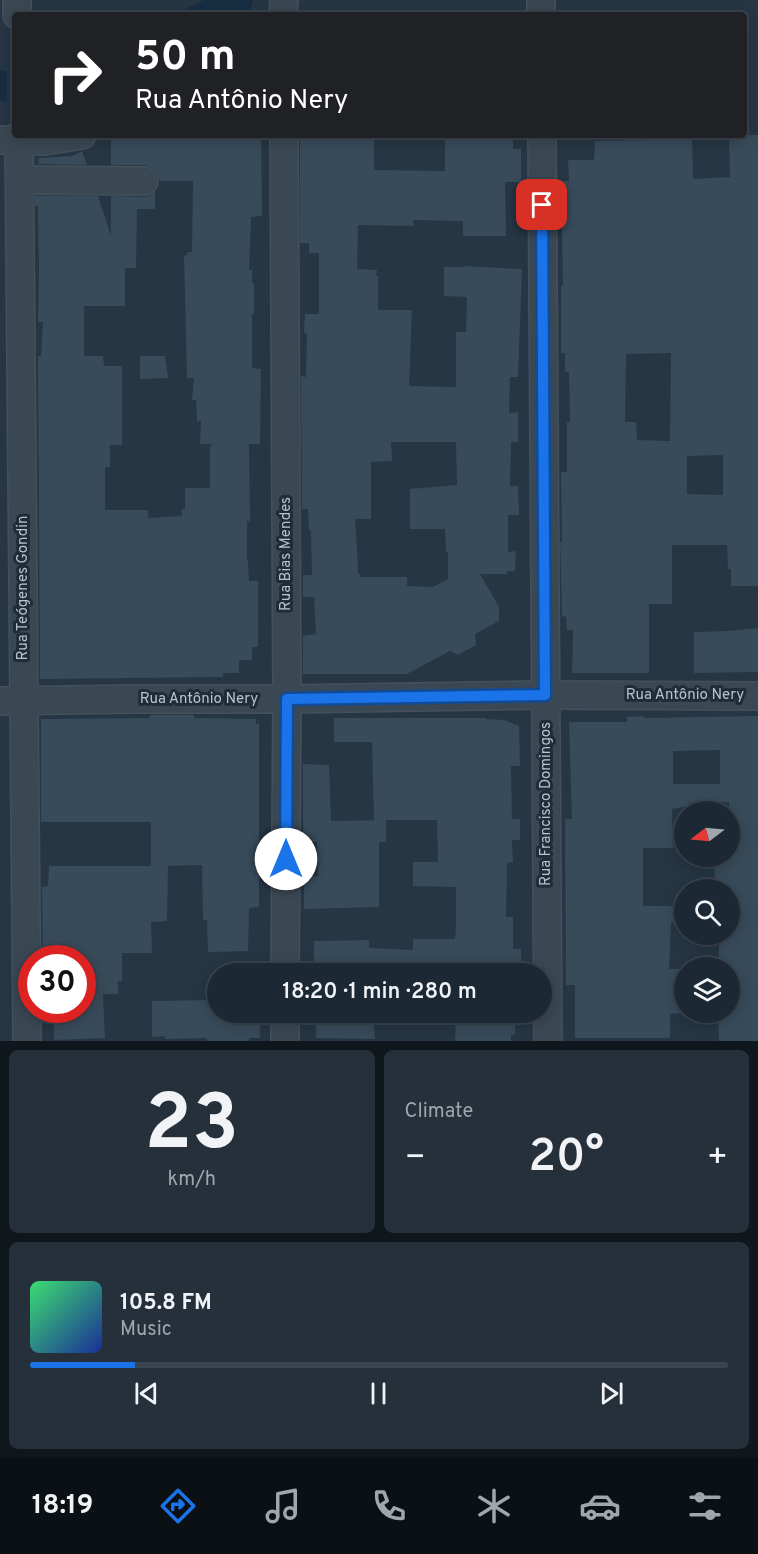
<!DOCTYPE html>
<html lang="en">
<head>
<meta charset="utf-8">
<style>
  :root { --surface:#1c2833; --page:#25303b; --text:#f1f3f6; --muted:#a0a6ac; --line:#3a444e; --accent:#1a73e8 }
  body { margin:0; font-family:Overpass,sans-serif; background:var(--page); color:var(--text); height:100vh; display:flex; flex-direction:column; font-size:22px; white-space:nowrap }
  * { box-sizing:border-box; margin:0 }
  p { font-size:20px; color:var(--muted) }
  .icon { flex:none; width:33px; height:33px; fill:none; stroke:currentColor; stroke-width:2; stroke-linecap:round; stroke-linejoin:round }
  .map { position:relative; height:1041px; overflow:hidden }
  .panel { display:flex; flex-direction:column; gap:9px; padding:9px; background:#0f161c; flex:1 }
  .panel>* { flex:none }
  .guide { position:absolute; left:12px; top:12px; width:735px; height:126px; border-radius:6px; box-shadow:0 3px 15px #0003,0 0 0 2px var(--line); background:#202124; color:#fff; overflow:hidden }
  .needle { width:39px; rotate:254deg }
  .controls { position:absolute; left:674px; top:801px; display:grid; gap:12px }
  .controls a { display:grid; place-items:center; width:66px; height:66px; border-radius:50%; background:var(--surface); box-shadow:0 3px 15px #0003,0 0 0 2px var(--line); font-size:30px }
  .speed { position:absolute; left:18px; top:945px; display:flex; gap:12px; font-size:30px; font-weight:700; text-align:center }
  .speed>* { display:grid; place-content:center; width:78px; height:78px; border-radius:50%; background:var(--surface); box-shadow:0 3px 15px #0003,0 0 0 2px var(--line); line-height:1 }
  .speed .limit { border:9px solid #d22; background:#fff; color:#111 }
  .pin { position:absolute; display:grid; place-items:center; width:51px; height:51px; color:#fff; margin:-26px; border-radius:12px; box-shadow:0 3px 9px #0006 }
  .me { position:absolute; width:66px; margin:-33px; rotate:0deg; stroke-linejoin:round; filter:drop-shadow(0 0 4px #0008) }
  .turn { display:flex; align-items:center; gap:21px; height:126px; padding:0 24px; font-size:27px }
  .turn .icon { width:78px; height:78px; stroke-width:2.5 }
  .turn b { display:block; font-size:42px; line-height:51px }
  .big { font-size:45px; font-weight:600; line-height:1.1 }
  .panel .tile { flex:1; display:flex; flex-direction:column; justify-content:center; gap:9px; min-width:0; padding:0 21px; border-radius:9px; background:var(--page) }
  .panel .dial { align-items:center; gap:0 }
  .dial b { font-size:78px; line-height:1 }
  .song { display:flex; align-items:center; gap:18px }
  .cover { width:72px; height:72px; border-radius:9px; background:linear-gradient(135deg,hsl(140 70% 55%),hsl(230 70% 35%)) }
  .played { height:6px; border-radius:3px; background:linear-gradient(90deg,var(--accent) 15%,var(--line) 15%) }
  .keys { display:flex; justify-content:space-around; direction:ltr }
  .heat { display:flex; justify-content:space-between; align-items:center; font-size:33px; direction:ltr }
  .panel .tiles { flex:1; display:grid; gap:9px; grid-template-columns:1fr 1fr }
  .tile:last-child { grid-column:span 2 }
  .trip { position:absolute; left:207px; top:963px; width:345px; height:60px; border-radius:30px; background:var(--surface); box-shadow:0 3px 15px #0003,0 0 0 2px var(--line); font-weight:600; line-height:60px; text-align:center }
  .menu { display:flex; height:96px; justify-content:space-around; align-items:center; background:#0b1014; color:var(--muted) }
  .menu .icon { width:42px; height:42px }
  .menu .selected { color:var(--accent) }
  .menu b { font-size:27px; color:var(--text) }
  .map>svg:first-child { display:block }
</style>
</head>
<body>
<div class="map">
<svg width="758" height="1041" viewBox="0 0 758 1041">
  <rect width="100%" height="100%" fill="#263644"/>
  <!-- water -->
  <g fill="#182e43">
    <polygon points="204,0 253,0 251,9 238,15 174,15"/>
    <polygon points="0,70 7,71 7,101 0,101"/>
  </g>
  <!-- building -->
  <g fill="#384b5a" fill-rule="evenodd">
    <polygon points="120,135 165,135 166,137 212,138 213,135 261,135 262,216 251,217 249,270 252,270 252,283 254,283 254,314 252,314 252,368 261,369 260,444 249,444 250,521 247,521 247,561 248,561 249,581 258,581 258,647 252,647 252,660 239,660 239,673 223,673 223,677 40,679 38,356 41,356 43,322 38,322 39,269 38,206 35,206 35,196 98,196 111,236 111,196 144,197 151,195 155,192 155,209 137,209 136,268 125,268 125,306 84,306 84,356 103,356 104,366 122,366 122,445 110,445 110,467 105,467 105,510 148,510 148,518 182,516 182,509 185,509 185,488 210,488 210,447 212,444 200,444 201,421 197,421 196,400 192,400 194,378 187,378 184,256 187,255 188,252 192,252 193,181 160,181 157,173 151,167 144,165 111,165 111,139"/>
    <path d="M 300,135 L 358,135 L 358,140 L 374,140 L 374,170 L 445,171 L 445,135 L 503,135 L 503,138 L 513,138 L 513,149 L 521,149 L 521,182 L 505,182 L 506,236 L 463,236 L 463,221 L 413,220 L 414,226 L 358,225 L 357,269 L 377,270 L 376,276 L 378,276 L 378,310 L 412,310 L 409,386 L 456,387 L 456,332 L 466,332 L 467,297 L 444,296 L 444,267 L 463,267 L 463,266 L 522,269 L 518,377 L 510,377 L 509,413 L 518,412 L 518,442 L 511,442 L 510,486 L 518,486 L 519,515 L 508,515 L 508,552 L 516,551 L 515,571 L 507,571 L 507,574 L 480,574 L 499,607 L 499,621 L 475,634 L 476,645 L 458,655 L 450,651 L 407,674 L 303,674 L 303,636 L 316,634 L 314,597 L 303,597 L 303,575 L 312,575 L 311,530 L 309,530 L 308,509 L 302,509 L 301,376 L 306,377 L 307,333 L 304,333 L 305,314 L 319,314 L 319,253 L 309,253 L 309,243 L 300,243 ZM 391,442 L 456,442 L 457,485 L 410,489 L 410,529 L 445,529 L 446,552 L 448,552 L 448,579 L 433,587 L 407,586 L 407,577 L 360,577 L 360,574 L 358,574 L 357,547 L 355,519 L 371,519 L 371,462 L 392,461 Z"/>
    <path d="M 654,135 L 692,135 L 693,179 L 730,177 L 729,135 L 758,135 L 758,586 L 731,586 L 731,569 L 728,569 L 727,545 L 672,545 L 672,604 L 649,604 L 649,673 L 572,673 L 573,630 L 567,630 L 566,616 L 562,617 L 561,568 L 560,542 L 562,542 L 561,472 L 567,472 L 567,422 L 570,422 L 569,372 L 565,372 L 565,353 L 561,353 L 561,286 L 563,286 L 561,181 L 569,181 L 568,160 L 594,160 L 595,141 L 647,140 L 647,138 L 654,138 ZM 671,353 L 670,441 L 637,440 L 636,422 L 625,422 L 626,354 ZM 723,455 L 723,495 L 687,494 L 687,456 Z"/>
    <polygon points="82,151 87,165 38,164 39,158 72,156"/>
    <polygon points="140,356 165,356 168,378 140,379"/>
    <polygon points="758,628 758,672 694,673 694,632 728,631"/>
    <polygon points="150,715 194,715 194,718 256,719 256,724 259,723 259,907 249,908 248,951 208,952 207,920 203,920 202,865 159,866 168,866 167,921 151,922 152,953 122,953 122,981 118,981 118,994 103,994 105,1038 54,1040 54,1022 56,1022 56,1010 82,1010 82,958 43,958 42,887 48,886 49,866 151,866 151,822 41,822 41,719 150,718"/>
    <path d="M 644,716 L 644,718 L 758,716 L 758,1041 L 719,1041 L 718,1012 L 729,1012 L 729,968 L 719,968 L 719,934 L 729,934 L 729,890 L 715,890 L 714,856 L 729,856 L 729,802 L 689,803 L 689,806 L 672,809 L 673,848 L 643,848 L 643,906 L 684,906 L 684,924 L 671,923 L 669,969 L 684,969 L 684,1013 L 670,1014 L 670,1038 L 575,1038 L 575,985 L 566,985 L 565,819 L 572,819 L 569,722 L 627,722 L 627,717 ZM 720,750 L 720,784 L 673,784 L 673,751 Z"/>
    <polygon points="334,718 486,718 486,719 504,720 519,726 520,766 511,766 512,819 520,819 520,840 512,840 513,862 507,863 506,917 513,917 513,949 521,949 521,974 314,974 314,941 369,940 369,948 413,950 413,939 455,939 456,927 456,887 413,886 413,862 438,862 437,820 374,820 372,742 334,742"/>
    <polygon points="303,764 329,765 331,821 386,820 386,842 379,842 379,907 304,909 304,877 318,876 317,842 303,842"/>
    <polygon points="218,1000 218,1012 260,1012 260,1038 249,1038 249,1041 207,1041 207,1038 165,1039 165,1036 152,1037 152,1001"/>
    <polygon points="316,1012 373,1012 375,1039 316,1038"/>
    <polygon points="463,1012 513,1012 513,1015 515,1015 515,1035 511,1035 511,1041 455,1041 456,1015 463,1014"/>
  </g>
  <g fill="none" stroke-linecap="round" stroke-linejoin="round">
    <!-- minor casing -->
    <g stroke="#44515c" stroke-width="30">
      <g id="minor">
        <polyline points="541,0 541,15"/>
        <polyline points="17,15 17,0"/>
        <polyline points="283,15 284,0"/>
        <polyline points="19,135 27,1041"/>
        <polyline points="284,135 287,699 285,974"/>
        <polyline points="542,135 548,1041"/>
        <polyline points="0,140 45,141 82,135"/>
        <polyline points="20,180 144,181"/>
        <polyline points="0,701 134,699 287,699 545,695 758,696"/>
        <polyline points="285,1041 285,1012"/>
      </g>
    </g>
    <!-- minor -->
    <use href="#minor" stroke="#3a4853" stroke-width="27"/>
  </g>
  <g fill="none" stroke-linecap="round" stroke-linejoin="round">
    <!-- route casing -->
    <g stroke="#114b97" stroke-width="15">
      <polyline id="route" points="286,859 287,699 545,695 542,205"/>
    </g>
    <!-- route -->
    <use href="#route" stroke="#1a73e8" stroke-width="10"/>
  </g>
  <g text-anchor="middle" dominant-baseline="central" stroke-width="6" stroke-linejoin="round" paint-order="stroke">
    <!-- street labels -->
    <g font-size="15" fill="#b8c2cd" stroke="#1f2d39">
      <text transform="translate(286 554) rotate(-90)">Rua Bias Mendes</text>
      <text transform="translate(23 588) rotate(-90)">Rua Teógenes Gondin</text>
      <text x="685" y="695">Rua Antônio Nery</text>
      <text x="199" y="699">Rua Antônio Nery</text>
      <text transform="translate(546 804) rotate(-90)">Rua Francisco Domingos</text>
    </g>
  </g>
</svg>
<div class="controls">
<a><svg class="needle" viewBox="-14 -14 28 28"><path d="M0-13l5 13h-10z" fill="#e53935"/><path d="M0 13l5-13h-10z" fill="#a0a6ac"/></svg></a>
<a><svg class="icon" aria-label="search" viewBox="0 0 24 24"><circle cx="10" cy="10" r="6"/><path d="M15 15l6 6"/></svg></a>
<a><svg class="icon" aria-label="layers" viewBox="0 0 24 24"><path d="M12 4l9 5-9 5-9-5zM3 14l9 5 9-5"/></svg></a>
</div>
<div class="speed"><div class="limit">30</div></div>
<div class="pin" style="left:542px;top:205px;background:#d93025"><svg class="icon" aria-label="arrive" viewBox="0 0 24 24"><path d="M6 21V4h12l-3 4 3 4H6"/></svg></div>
<svg class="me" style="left:286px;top:859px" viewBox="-20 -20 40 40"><circle r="19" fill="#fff"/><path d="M0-13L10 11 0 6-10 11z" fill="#1a73e8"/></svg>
<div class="trip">18:20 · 1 min · 280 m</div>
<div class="guide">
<div class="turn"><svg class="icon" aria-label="right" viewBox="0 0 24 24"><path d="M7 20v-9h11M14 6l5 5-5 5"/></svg><div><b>50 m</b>Rua Antônio Nery</div></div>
</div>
</div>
<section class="panel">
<div class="tiles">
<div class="tile dial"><b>23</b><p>km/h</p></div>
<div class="tile"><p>Climate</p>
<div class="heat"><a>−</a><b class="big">20°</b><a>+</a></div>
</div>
<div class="tile">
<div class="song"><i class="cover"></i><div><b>105.8 FM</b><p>Music</p></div></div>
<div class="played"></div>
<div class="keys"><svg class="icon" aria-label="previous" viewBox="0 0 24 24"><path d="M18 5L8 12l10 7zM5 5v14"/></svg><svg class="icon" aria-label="pause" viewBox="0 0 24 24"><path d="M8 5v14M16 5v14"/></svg><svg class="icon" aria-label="next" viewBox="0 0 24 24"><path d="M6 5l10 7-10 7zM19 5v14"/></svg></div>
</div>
</div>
</section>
<nav class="menu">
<b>18:19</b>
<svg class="icon selected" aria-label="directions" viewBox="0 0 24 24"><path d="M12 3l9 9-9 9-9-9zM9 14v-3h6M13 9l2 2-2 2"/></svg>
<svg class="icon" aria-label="music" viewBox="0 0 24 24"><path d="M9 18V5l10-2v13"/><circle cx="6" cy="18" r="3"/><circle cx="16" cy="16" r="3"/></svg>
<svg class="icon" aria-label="phone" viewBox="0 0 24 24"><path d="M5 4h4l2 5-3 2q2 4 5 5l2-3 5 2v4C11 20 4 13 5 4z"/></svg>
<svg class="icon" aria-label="climate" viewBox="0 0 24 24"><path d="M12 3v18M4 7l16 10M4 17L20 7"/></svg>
<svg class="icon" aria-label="car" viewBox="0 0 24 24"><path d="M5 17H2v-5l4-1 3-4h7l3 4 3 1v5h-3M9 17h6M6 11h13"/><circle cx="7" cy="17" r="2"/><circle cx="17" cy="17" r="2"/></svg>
<svg class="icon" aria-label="filters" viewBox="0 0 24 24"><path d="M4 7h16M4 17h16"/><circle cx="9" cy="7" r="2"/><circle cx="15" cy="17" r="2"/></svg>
</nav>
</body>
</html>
